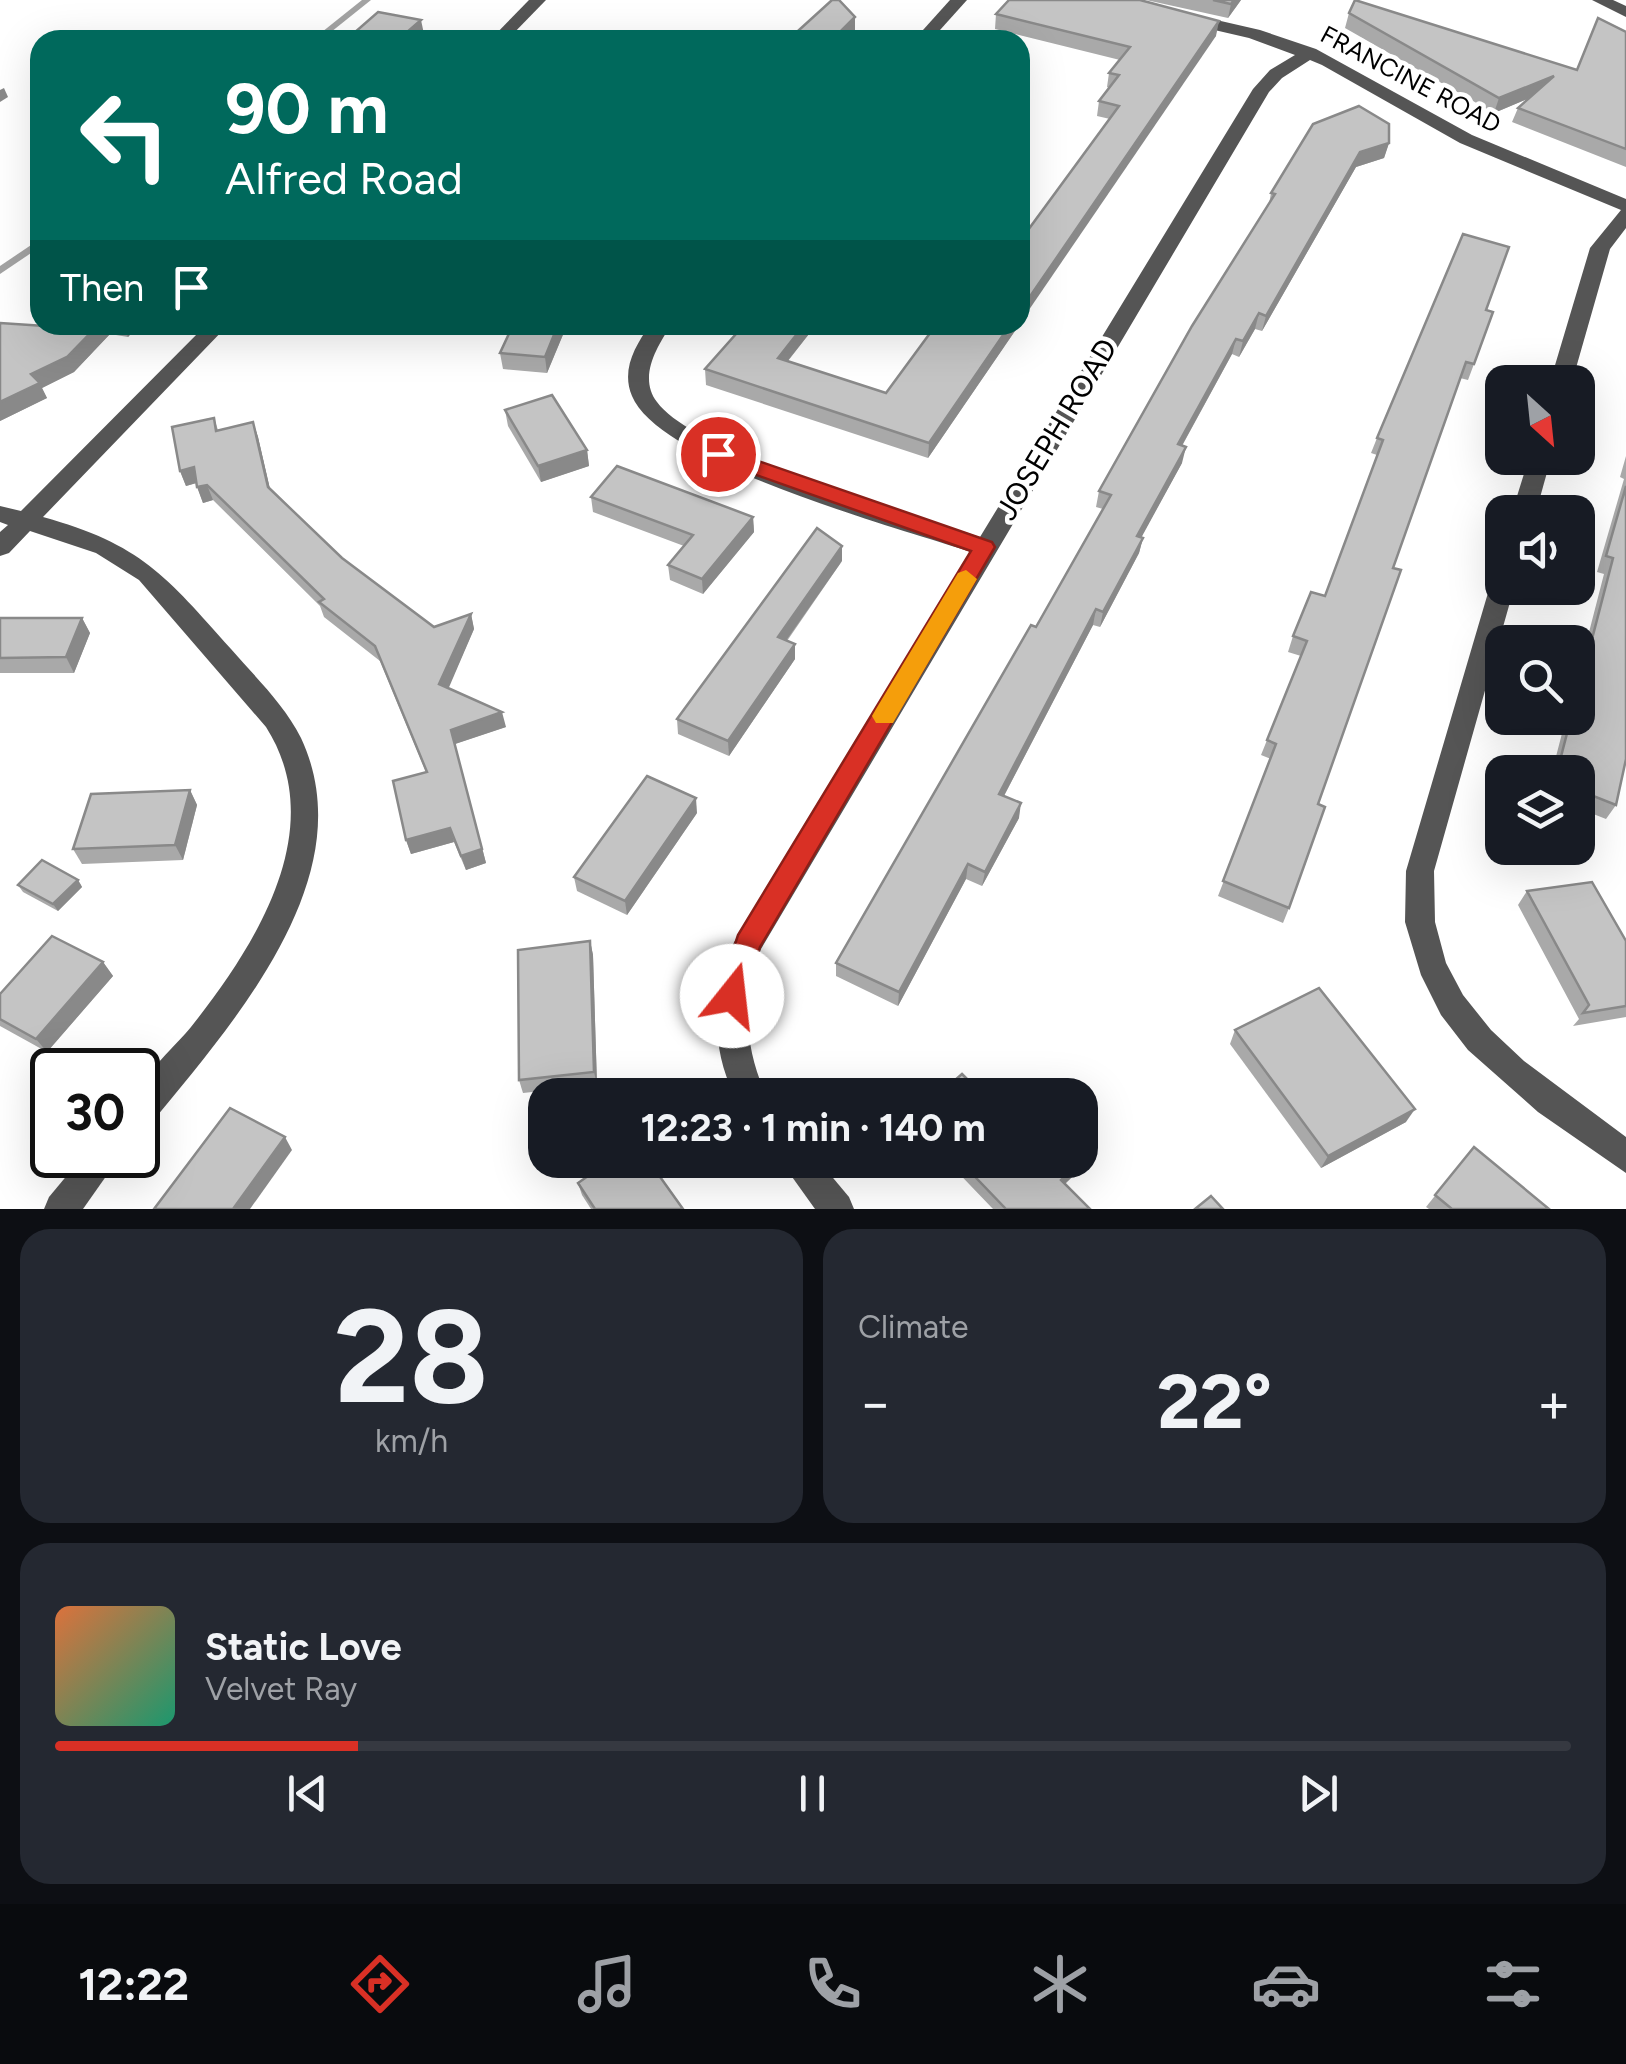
<!DOCTYPE html>
<html lang="en">
<head>
<meta charset="utf-8">
<style>
  :root { --surface:#171b24; --page:#242831; --text:#f1f3f6; --muted:#9ea1a6; --line:#363941; --accent:#d93025 }
  body { margin:0; font-family:Figtree,sans-serif; background:var(--page); color:var(--text); height:100vh; display:flex; flex-direction:column; font-size:38px; white-space:nowrap }
  * { box-sizing:border-box; margin:0 }
  p { font-size:32px; color:var(--muted) }
  .icon { flex:none; width:55px; height:55px; fill:none; stroke:currentColor; stroke-width:2; stroke-linecap:round; stroke-linejoin:round }
  .map { position:relative; height:1209px; overflow:hidden }
  .sheet { display:flex; flex-direction:column; gap:20px; padding:20px; background:#0d0f14; flex:1 }
  .sheet>* { flex:none }
  .banner { position:absolute; left:30px; top:30px; width:1000px; height:305px; border-radius:30px; box-shadow:0 10px 40px #0002; background:#00695c; color:#fff; overflow:hidden }
  .needle { width:65px; rotate:153deg }
  .controls { position:absolute; left:1485px; top:365px; display:grid; gap:20px }
  .controls a { display:grid; place-items:center; width:110px; height:110px; border-radius:20px; background:var(--surface); box-shadow:0 10px 40px #0002; font-size:50px }
  .speed { position:absolute; left:30px; top:1048px; display:flex; gap:20px; font-size:50px; font-weight:700; text-align:center }
  .speed>* { display:grid; place-content:center; width:130px; height:130px; border-radius:50%; background:var(--surface); box-shadow:0 10px 40px #0002; line-height:1 }
  .speed .limit { border:5px solid #111; border-radius:15px; background:#fff; color:#111 }
  .pin { position:absolute; display:grid; place-items:center; width:85px; height:85px; color:#fff; margin:-42px; border:5px solid #fff; border-radius:50%; box-shadow:0 2px 10px #0007 }
  .me { position:absolute; width:110px; margin:-55px; rotate:16deg; stroke-linejoin:round; filter:drop-shadow(0 0 8px #0008) }
  .turn { display:flex; align-items:center; gap:35px; height:210px; padding:0 30px; font-size:45px }
  .turn .icon { width:130px; height:130px; stroke-width:2.5 }
  .turn b { display:block; font-size:70px; line-height:85px }
  .then { display:flex; align-items:center; height:95px; padding:0 30px; background:#0003; gap:20px; font-size:38px }
  .big { font-size:75px; font-weight:700; line-height:1.1 }
  .sheet .widget { flex:1; display:flex; flex-direction:column; justify-content:center; gap:15px; min-width:0; padding:0 35px; border-radius:30px; background:var(--page) }
  .sheet .dial { align-items:center; gap:0 }
  .dial b { font-size:130px; line-height:1 }
  .song { display:flex; align-items:center; gap:30px }
  .cover { width:120px; height:120px; border-radius:15px; background:linear-gradient(135deg,hsl(20 70% 55%),hsl(160 70% 35%)) }
  .played { height:10px; border-radius:5px; background:linear-gradient(90deg,var(--accent) 20%,var(--line) 20%) }
  .keys { display:flex; justify-content:space-around; direction:ltr }
  .heat { display:flex; justify-content:space-between; align-items:center; font-size:55px; direction:ltr }
  .sheet .tiles { flex:1; display:grid; gap:20px; grid-template-columns:1fr 1fr }
  .widget:last-child { grid-column:span 2 }
  .trip { position:absolute; left:528px; top:1078px; width:570px; height:100px; border-radius:30px; background:var(--surface); box-shadow:0 10px 40px #0002; font-weight:700; line-height:100px; text-align:center }
  .tabs { display:flex; height:160px; justify-content:space-around; align-items:center; background:#090b0e; color:var(--muted) }
  .tabs .icon { width:70px; height:70px }
  .tabs .current { color:var(--accent) }
  .tabs b { font-size:45px; color:var(--text) }
  .map>svg:first-child { display:block }
</style>
</head>
<body>
<div class="map">
<svg width="1626" height="1209" viewBox="0 0 1626 1209">
  <rect width="100%" height="100%" fill="#fff"/>
  <g fill="none" stroke-linecap="round" stroke-linejoin="round">
    <!-- stream -->
    <g fill="#a3a3a3" fill-rule="evenodd">
      <polygon points="362,0 371,0 321,40 312,40"/>
      <polygon points="40,239 40,247 0,274 0,266"/>
    </g>
    <!-- minor -->
    <g fill="#555" fill-rule="evenodd">
      <polygon points="529,0 546,0 507,40 490,40"/>
      <polygon points="950,0 967,0 931,40 914,40"/>
      <polygon points="1592,0 1613,0 1626,6 1626,17"/>
      <path d="M 1186,13 L 1260,30 L 1316,49 L 1472,135 L 1626,199 L 1626,228 L 1610,249 L 1572,382 L 1550,382 L 1590,248 L 1621,210 L 1460,143 L 1322,65 L 1310,60 L 1282,78 L 1269,92 L 761,949 C 742,1001 744,1045 766,1095 L 734,1095 C 710,1044 713,996 733,944 L 971,552 C 899,528 660,464 632,396 C 621,370 635,346 650,325 L 671,325 C 657,347 638,377 657,402 C 696,455 911,514 980,537 L 1253,89 L 1270,70 L 1295,55 L 1249,38 L 1180,22 L 1180,14 Z"/>
      <path d="M 206,325 L 228,325 L 43,517 C 141,544 166,576 231,649 C 256,678 284,704 301,738 C 366,877 231,1025 149,1126 L 138,1131 C 137,1120 134,1103 138,1092 C 142,1076 179,1042 191,1027 C 255,946 331,829 266,727 L 139,580 L 96,553 L 30,531 L 9,553 L 0,556 L 0,532 L 8,525 L 0,522 L 0,506 L 21,511 Z"/>
      <polygon points="1529,458 1551,458 1536,512 1512,512"/>
      <polygon points="1502,577 1502,588 1514,588 1434,871 1435,922 1446,963 1463,995 1491,1030 1524,1061 1626,1137 1626,1173 1538,1112 1468,1050 1441,1015 1421,975 1405,922 1406,871 1490,586 1493,580"/>
      <polygon points="84,1155 121,1155 83,1209 44,1209 49,1197"/>
      <polygon points="780,1160 818,1160 849,1197 854,1209 815,1209"/>
    </g>
  </g>
  <!-- wall -->
  <g fill="#a9a9a9">
    <polygon points="1146,0 1241,0 1228,18"/>
    <polygon points="1349,13 1577,70 1626,32 1626,167 1512,122 1518,108 1527,99 1494,113 1345,28"/>
    <polygon points="996,14 1216,36 1110,119 1097,116 1099,101 1109,88 1107,87 1109,73 1120,60 995,29"/>
    <polygon points="1389,143 1384,158 1356,167 1262,331 1255,329 1239,357 1232,354 1182,446 1182,463 1141,537 1143,538 1139,553 1100,627 1093,625 1004,796 1019,818 982,886 966,879 898,1006 836,976 836,963 1036,627 1103,509 1096,507 1099,491 1269,204 1271,193"/>
    <polygon points="1486,310 1474,364 1468,380 1460,378 1393,568 1318,804 1289,908 1283,923 1218,896 1271,759 1261,755 1301,656 1288,652 1293,636 1325,596 1377,455 1371,453 1377,438"/>
    <polygon points="0,323 45,326 139,325 128,337 110,334 74,372 42,388 47,398 0,421"/>
    <polygon points="567,325 547,373 503,369 500,353"/>
    <polygon points="816,325 788,361 886,393 936,325 1019,325 928,458 706,385 705,369"/>
    <polygon points="505,410 587,450 589,466 541,482 508,426"/>
    <polygon points="214,418 218,430 253,422 258,437 270,489 342,558 434,627 471,614 474,629 448,688 506,727 455,744 486,863 466,870 454,842 411,854 406,840 426,772 380,661 324,617 320,606 213,500 203,503 196,483 186,486 180,471"/>
    <polygon points="1626,456 1626,759 1616,805 1606,819 1578,808 1578,772 1552,772 1566,718 1578,718 1578,675 1604,574 1597,572 1624,479 1620,477"/>
    <polygon points="591,497 753,517 754,532 703,594 670,580 668,565 684,546 593,512"/>
    <polygon points="842,561 787,641 795,644 795,659 729,756 678,734 677,719"/>
    <polygon points="0,618 82,618 90,633 74,673 0,673"/>
    <polygon points="190,790 197,805 183,860 82,864 73,849"/>
    <polygon points="697,813 627,915 577,891 574,877"/>
    <polygon points="78,880 82,887 58,911 23,892 18,885"/>
    <polygon points="1527,891 1626,941 1626,1017 1573,1026 1579,1019 1518,905"/>
    <polygon points="590,941 593,955 597,1085 523,1093 519,1080"/>
    <polygon points="103,962 113,976 47,1052 0,1026 0,994"/>
    <polygon points="1235,1030 1406,1122 1321,1168 1230,1044"/>
    <polygon points="1474,1147 1549,1209 1429,1209 1426,1207"/>
    <polygon points="946,1160 1089,1161 1065,1184 1090,1209 993,1209"/>
    <polygon points="578,1183 683,1209 591,1209 582,1195"/>
  </g>
  <!-- shaded-wall -->
  <g fill="#898989">
    <polygon points="1234,0 1241,0 1228,18 1231,4"/>
    <polygon points="855,17 855,31 846,40 832,40"/>
    <polygon points="421,20 424,34 417,40 398,40"/>
    <polygon points="1219,21 1216,36 1020,323 1020,311"/>
    <polygon points="1554,76 1549,90 1494,113 1499,98"/>
    <polygon points="4,88 8,97 0,102 0,90"/>
    <polygon points="1389,143 1384,158 1356,167 1262,331 1266,316 1360,152"/>
    <polygon points="1259,313 1255,329 1239,357 1243,341"/>
    <polygon points="98,325 106,325 110,334 74,372 42,388 47,398 0,421 0,402 31,374"/>
    <polygon points="123,325 139,325 128,337"/>
    <polygon points="558,325 567,325 547,373 545,357"/>
    <polygon points="804,325 816,325 778,373 778,358"/>
    <polygon points="1010,325 1019,325 928,458 929,443"/>
    <polygon points="1236,339 1232,354 1174,460 1178,444"/>
    <polygon points="253,422 258,437 273,502 268,487"/>
    <polygon points="1186,447 1182,463 1134,551 1137,536"/>
    <polygon points="587,450 589,466 541,482 538,466"/>
    <polygon points="194,467 200,482 186,486 180,471"/>
    <polygon points="207,485 213,500 203,503 197,487"/>
    <polygon points="753,517 754,532 703,594 702,579"/>
    <polygon points="1143,538 1139,553 1100,627 1103,612"/>
    <polygon points="842,546 842,561 778,652 778,637"/>
    <polygon points="1096,609 1093,625 997,809 999,794"/>
    <polygon points="471,614 474,629 444,699 439,684"/>
    <polygon points="82,618 90,633 74,673 66,657"/>
    <polygon points="795,644 795,659 729,756 728,741"/>
    <polygon points="502,712 506,727 455,744 486,863 466,870 461,856 451,730"/>
    <polygon points="190,790 197,805 183,860 175,845"/>
    <polygon points="696,798 697,813 627,915 625,901"/>
    <polygon points="1021,803 1019,818 982,886 985,872"/>
    <polygon points="450,828 454,842 411,854 406,840"/>
    <polygon points="968,864 966,879 898,1006 899,992"/>
    <polygon points="78,880 82,887 58,911 53,904"/>
    <polygon points="590,941 593,955 597,1085 594,1072"/>
    <polygon points="103,962 113,976 47,1052 36,1039"/>
    <polygon points="1415,1109 1406,1122 1321,1168 1328,1156"/>
    <polygon points="285,1137 292,1150 250,1209 233,1209"/>
    <polygon points="1093,1149 1089,1161 1057,1191 1061,1180"/>
  </g>
  <!-- building -->
  <g fill="#c4c4c4" stroke="#898989" stroke-width="2.5">
    <polygon points="832,0 839,0 855,17 832,40 788,40"/>
    <polygon points="1009,0 1140,0 1219,21 1020,311 1020,241 1119,106 1099,101 1119,75 1109,73 1130,47 996,14"/>
    <polygon points="1213,0 1234,0 1231,4"/>
    <polygon points="1355,0 1577,70 1598,18 1626,32 1626,149 1518,108 1554,76 1499,98 1349,13"/>
    <polygon points="378,12 421,20 398,40 346,40"/>
    <polygon points="1359,106 1389,124 1389,143 1360,152 1266,316 1259,313 1243,341 1236,339 1178,444 1186,447 1137,536 1143,538 1103,612 1096,609 999,794 1021,803 985,872 968,864 899,992 836,963 1031,625 1036,627 1111,495 1099,491 1192,326 1275,194 1271,193 1313,124"/>
    <polygon points="1463,234 1509,247 1486,310 1493,312 1474,364 1466,362 1393,568 1401,570 1318,804 1325,807 1289,908 1223,881 1276,744 1267,740 1307,641 1293,636 1311,592 1325,596 1383,440 1377,438"/>
    <polygon points="0,323 45,326 98,325 67,357 31,374 40,383 0,402"/>
    <polygon points="513,325 558,325 545,357 500,353"/>
    <polygon points="744,325 804,325 778,358 886,393 936,325 1010,325 929,443 705,369"/>
    <polygon points="552,395 587,450 538,466 505,410"/>
    <polygon points="214,418 216,431 253,422 268,487 342,558 434,627 471,614 439,684 502,712 451,730 482,849 461,856 450,828 406,840 393,781 427,772 375,646 319,602 324,599 207,485 197,487 194,467 180,471 172,427"/>
    <polygon points="617,466 753,517 702,579 668,565 693,535 591,497"/>
    <polygon points="1626,486 1626,759 1616,805 1578,790 1578,772 1557,772 1571,718 1578,718 1578,693 1613,558 1606,556"/>
    <polygon points="817,528 842,546 778,637 795,644 728,741 677,719"/>
    <polygon points="0,618 82,618 66,657 0,658"/>
    <polygon points="647,776 696,798 625,901 574,877"/>
    <polygon points="190,790 175,845 73,849 91,794"/>
    <polygon points="42,860 78,880 53,904 18,885"/>
    <polygon points="1592,882 1626,941 1626,1006 1583,1013 1589,1005 1527,891"/>
    <polygon points="52,936 103,962 36,1039 0,1019 0,994"/>
    <polygon points="590,941 594,1072 519,1080 518,950"/>
    <polygon points="1319,988 1415,1109 1328,1156 1235,1030"/>
    <polygon points="962,1074 983,1095 938,1095"/>
    <polygon points="230,1108 285,1137 233,1209 154,1209"/>
    <polygon points="1080,1136 1093,1149 1061,1180 1090,1209 1006,1209 959,1160 1080,1160"/>
    <polygon points="1474,1147 1549,1209 1452,1209 1435,1195"/>
    <polygon points="611,1160 648,1160 683,1209 595,1209 578,1183"/>
    <polygon points="1211,1196 1223,1209 1195,1209"/>
  </g>
  <!-- route -->
  <polygon fill="#d93025" stroke="#8d1f18" stroke-width="2.5" points="718,447 992,542 995,547 760,947 742,1005 732,1009 722,1005 718,996 738,935 971,551 711,459 708,454"/>
  <!-- slow -->
  <polygon fill="#f59e0b" points="966,570 977,579 893,723 876,723 872,716 876,709 958,573"/>
  <g text-anchor="middle" dominant-baseline="central" stroke-width="9" stroke-linejoin="round" paint-order="stroke">
    <!-- far-street labels -->
    <g font-size="25" fill="#000" stroke="#fff">
      <text transform="translate(1411 79) rotate(28)">FRANCINE ROAD</text>
    </g>
    <!-- street labels -->
    <g font-size="30" fill="#000" stroke="#fff">
      <text transform="translate(1056 429) rotate(-59)">JOSEPH ROAD</text>
    </g>
  </g>
</svg>
<div class="controls">
<a><svg class="needle" viewBox="-14 -14 28 28"><path d="M0-13l5 13h-10z" fill="#e53935"/><path d="M0 13l5-13h-10z" fill="#9ea1a6"/></svg></a>
<a><svg class="icon" aria-label="sound" viewBox="0 0 24 24"><path d="M4 9h4l5-4v14l-5-4H4zM17 9q2 3 0 6"/></svg></a>
<a><svg class="icon" aria-label="search" viewBox="0 0 24 24"><circle cx="10" cy="10" r="6"/><path d="M15 15l6 6"/></svg></a>
<a><svg class="icon" aria-label="layers" viewBox="0 0 24 24"><path d="M12 4l9 5-9 5-9-5zM3 14l9 5 9-5"/></svg></a>
</div>
<div class="speed"><div class="limit">30</div></div>
<div class="pin" style="left:718px;top:454px;background:#d93025"><svg class="icon" aria-label="arrive" viewBox="0 0 24 24"><path d="M6 21V4h12l-3 4 3 4H6"/></svg></div>
<svg class="me" style="left:732px;top:996px" viewBox="-20 -20 40 40"><circle r="19" fill="#fff"/><path d="M0-13L10 11 0 6-10 11z" fill="#d93025"/></svg>
<div class="trip">12:23 · 1 min · 140 m</div>
<div class="banner">
<div class="turn"><svg class="icon" aria-label="left" viewBox="0 0 24 24"><path d="M17 20v-9H6M10 6l-5 5 5 5"/></svg><div><b>90 m</b>Alfred Road</div></div>
<div class="then">Then<svg class="icon" aria-label="arrive" viewBox="0 0 24 24"><path d="M6 21V4h12l-3 4 3 4H6"/></svg></div>
</div>
</div>
<section class="sheet">
<div class="tiles">
<div class="widget dial"><b>28</b><p>km/h</p></div>
<div class="widget"><p>Climate</p>
<div class="heat"><a>−</a><b class="big">22°</b><a>+</a></div>
</div>
<div class="widget">
<div class="song"><i class="cover"></i><div><b>Static Love</b><p>Velvet Ray</p></div></div>
<div class="played"></div>
<div class="keys"><svg class="icon" aria-label="previous" viewBox="0 0 24 24"><path d="M18 5L8 12l10 7zM5 5v14"/></svg><svg class="icon" aria-label="pause" viewBox="0 0 24 24"><path d="M8 5v14M16 5v14"/></svg><svg class="icon" aria-label="next" viewBox="0 0 24 24"><path d="M6 5l10 7-10 7zM19 5v14"/></svg></div>
</div>
</div>
</section>
<nav class="tabs">
<b>12:22</b>
<svg class="icon current" aria-label="directions" viewBox="0 0 24 24"><path d="M12 3l9 9-9 9-9-9zM9 14v-3h6M13 9l2 2-2 2"/></svg>
<svg class="icon" aria-label="music" viewBox="0 0 24 24"><path d="M9 18V5l10-2v13"/><circle cx="6" cy="18" r="3"/><circle cx="16" cy="16" r="3"/></svg>
<svg class="icon" aria-label="phone" viewBox="0 0 24 24"><path d="M5 4h4l2 5-3 2q2 4 5 5l2-3 5 2v4C11 20 4 13 5 4z"/></svg>
<svg class="icon" aria-label="climate" viewBox="0 0 24 24"><path d="M12 3v18M4 7l16 10M4 17L20 7"/></svg>
<svg class="icon" aria-label="car" viewBox="0 0 24 24"><path d="M5 17H2v-5l4-1 3-4h7l3 4 3 1v5h-3M9 17h6M6 11h13"/><circle cx="7" cy="17" r="2"/><circle cx="17" cy="17" r="2"/></svg>
<svg class="icon" aria-label="filters" viewBox="0 0 24 24"><path d="M4 7h16M4 17h16"/><circle cx="9" cy="7" r="2"/><circle cx="15" cy="17" r="2"/></svg>
</nav>
</body>
</html>
